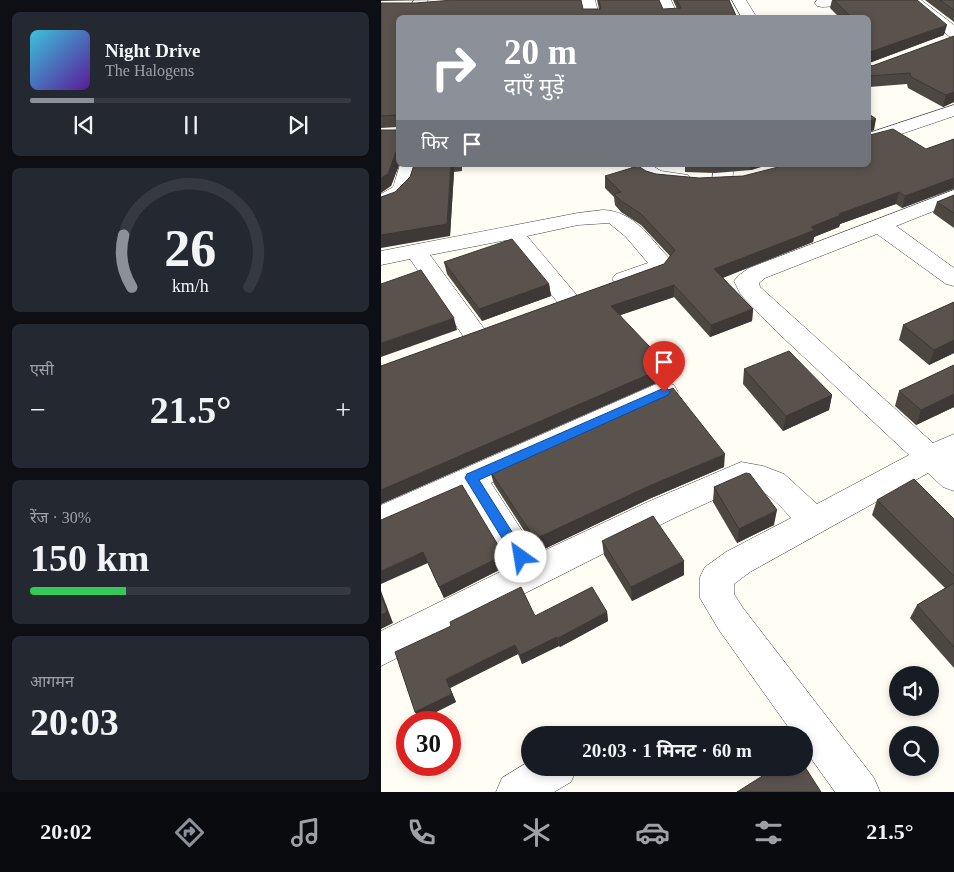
<!DOCTYPE html>
<html lang="hi">
<head>
<meta charset="utf-8">
<style>
  :root { --surface:#171b24; --page:#242831; --text:#f1f3f6; --muted:#9ea1a6; --line:#363941; --accent:#8c9099 }
  body { margin:0; font-family:"Times New Roman","Noto Sans Devanagari",serif; background:var(--page); color:var(--text); height:100vh; display:flex; flex-direction:column; font-size:19px; white-space:nowrap }
  * { box-sizing:border-box; margin:0 }
  p { font-size:16px; color:var(--muted) }
  .icon { flex:none; width:28px; height:28px; fill:none; stroke:currentColor; stroke-width:2; stroke-linecap:round; stroke-linejoin:round }
  .map { position:relative; flex:1; overflow:hidden }
  .sheet { display:flex; flex-direction:column; gap:12px; padding:12px; background:#0d0f14; width:381px }
  .sheet>* { flex:none }
  .hud { position:absolute; left:15px; top:15px; width:475px; height:152px; border-radius:8px; box-shadow:0 2px 8px #0003; background:#8c9099; color:#fff; overflow:hidden }
  .buttons { position:absolute; left:508px; top:666px; display:grid; gap:10px }
  .buttons a { display:grid; place-items:center; width:50px; height:50px; border-radius:50%; background:var(--surface); box-shadow:0 2px 8px #0003; font-size:25px }
  .speed { position:absolute; left:15px; top:711px; display:flex; gap:10px; font-size:25px; font-weight:700; text-align:center }
  .speed>* { display:grid; place-content:center; width:65px; height:65px; border-radius:50%; background:var(--surface); box-shadow:0 2px 8px #0003; line-height:1 }
  .speed .limit { border:8px solid #d22; background:#fff; color:#111 }
  .pin { position:absolute; display:grid; place-items:center; width:42px; height:42px; color:#fff; margin:-51px -21px; border-radius:50% 50% 50% 0; rotate:-45deg; box-shadow:0 0 5px #0007 }
  .pin .icon { rotate:45deg }
  .me { position:absolute; width:55px; margin:-28px; rotate:328deg; stroke-linejoin:round; filter:drop-shadow(0 0 4px #0008) }
  .turn { display:flex; align-items:center; gap:18px; height:105px; padding:0 25px; font-size:22px }
  .turn .icon { width:65px; height:65px; stroke-width:2.5 }
  .turn b { display:block; font-size:35px; line-height:42px }
  .then { display:flex; align-items:center; height:48px; padding:0 25px; background:#0003; gap:10px; font-size:19px }
  .big { font-size:38px; font-weight:700; line-height:1.1 }
  .sheet .widget { flex:1; display:flex; flex-direction:column; justify-content:center; gap:8px; min-width:0; padding:0 18px; border-radius:8px; background:var(--page) }
  .sheet .dial { align-items:center; gap:0 }
  .dial svg { height:130px; overflow:visible; fill:none; stroke:var(--line); stroke-width:7; stroke-linecap:round; text-anchor:middle }
  .dial text { fill:var(--text); stroke:none }
  .song { display:flex; align-items:center; gap:15px }
  .cover { width:60px; height:60px; border-radius:8px; background:linear-gradient(135deg,hsl(190 70% 55%),hsl(270 70% 35%)) }
  .played { height:5px; border-radius:2px; background:linear-gradient(90deg,var(--accent) 20%,var(--line) 20%) }
  .keys { display:flex; justify-content:space-around; direction:ltr }
  .heat { display:flex; justify-content:space-between; align-items:center; font-size:28px; direction:ltr }
  .charge { height:8px; border-radius:4px; background:linear-gradient(90deg,#34c759 30%,var(--line) 0) }
  .trip { position:absolute; left:140px; top:726px; width:292px; height:50px; border-radius:25px; background:var(--surface); box-shadow:0 2px 8px #0003; font-weight:700; line-height:50px; text-align:center }
  .tab-bar { display:flex; height:80px; justify-content:space-around; align-items:center; background:#090b0e; color:var(--muted) }
  .tab-bar .icon { width:35px; height:35px }
  .tab-bar .on { color:var(--accent) }
  .tab-bar b { font-size:22px; color:var(--text) }
  main { display:flex; flex:1; min-height:0 }
  .map>svg:first-child { display:block }
</style>
</head>
<body>
<main>
<section class="sheet">
<div class="widget">
<div class="song"><i class="cover"></i><div><b>Night Drive</b><p>The Halogens</p></div></div>
<div class="played"></div>
<div class="keys"><svg class="icon" aria-label="previous" viewBox="0 0 24 24"><path d="M18 5L8 12l10 7zM5 5v14"/></svg><svg class="icon" aria-label="pause" viewBox="0 0 24 24"><path d="M8 5v14M16 5v14"/></svg><svg class="icon" aria-label="next" viewBox="0 0 24 24"><path d="M6 5l10 7-10 7zM19 5v14"/></svg></div>
</div>
<div class="widget dial"><svg viewBox="0 0 100 80">
<path d="M14 69A42 42 0 1 1 86 69"/>
<path d="M14 69A42 42 0 0 1 9 37" stroke="#8c9099"/>
<text x="50" y="56" font-size="32" font-weight="700">26</text>
<text x="50" y="72" font-size="11">km/h</text>
</svg></div>
<div class="widget"><p>एसी</p>
<div class="heat"><a>−</a><b class="big">21.5°</b><a>+</a></div>
</div>
<div class="widget"><p>रेंज · 30%</p><b class="big">150 km</b><div class="charge"></div></div>
<div class="widget"><p>आगमन</p><b class="big">20:03</b></div>
</section>
<div class="map">
<svg width="573" height="792" viewBox="0 0 573 792">
  <rect width="100%" height="100%" fill="#fffdf4"/>
  <g fill="none" stroke-linecap="round" stroke-linejoin="round">
    <!-- minor casing -->
    <g stroke="#444" stroke-width="1">
      <g id="minor">
        <polygon points="33,0 47,0 43,7 44,18 29,18 29,7"/>
        <polygon points="200,0 214,0 219,18 204,18"/>
        <polygon points="276,0 290,0 298,18 283,18"/>
        <polygon points="351,0 365,0 376,18 361,18"/>
        <polygon points="436,0 500,0 498,3 493,4 441,7 436,6 434,3"/>
        <polygon points="524,0 540,0 573,25 573,38 568,36"/>
        <polygon points="573,105 573,116 488,145 488,133"/>
        <path d="M 19,165 L 39,165 C 31,190 28,202 0,209 L 0,194 L 12,187 Z"/>
        <path d="M 249,165 L 270,165 L 280,171 L 307,175 L 310,179 L 307,183 C 287,188 261,183 249,165 Z"/>
        <polygon points="333,165 353,165 351,181 348,185 341,187 334,185 331,181"/>
        <path d="M 573,190 L 573,203 L 515,226 L 573,268 L 573,286 L 565,284 L 496,234 L 384,278 L 378,283 L 379,287 L 552,443 L 573,434 L 573,491 L 562,487 L 547,473 L 369,572 L 353,584 L 353,594 L 362,608 L 493,778 L 499,792 L 454,792 L 424,750 L 424,735 L 413,735 L 338,630 L 319,598 L 319,577 L 324,567 L 345,552 L 410,518 C 397,503 383,488 363,486 L 291,519 L 0,666 L 0,631 L 129,567 L 85,494 L 0,532 L 0,505 L 273,385 L 283,382 L 293,385 L 297,392 L 293,399 L 110,483 L 156,554 L 269,501 L 360,462 L 382,466 L 403,474 L 436,504 L 528,455 L 396,332 L 360,295 L 353,281 L 357,276 L 368,268 Z"/>
        <path d="M 222,210 C 253,211 268,237 288,258 L 292,263 C 281,278 252,289 235,284 L 231,279 L 235,274 L 267,263 L 245,237 L 228,223 L 197,225 L 146,236 L 199,299 L 196,304 L 187,307 L 178,304 L 126,240 L 49,255 L 107,334 L 103,340 L 94,342 L 85,340 L 29,259 L 0,265 L 0,251 L 197,213 Z"/>
        <polygon points="149,761 149,768 196,768 190,782 173,792 115,792 121,778"/>
      </g>
    </g>
    <!-- minor -->
    <use href="#minor" fill="#fff" fill-rule="evenodd"/>
  </g>
  <!-- wall -->
  <g fill="#4d4742">
    <polygon points="0,0 54,0 0,1"/>
    <polygon points="216,0 278,0 282,9 296,9 292,0 348,0 356,18 18,18 18,165 10,186 16,127 0,128 0,3 202,9 218,9"/>
    <polygon points="451,0 536,0 563,35 488,63 488,64 491,66 573,36 573,102 562,107 527,88 526,84 488,87 488,18 459,18 449,8"/>
    <polygon points="544,0 573,0 573,22"/>
    <polygon points="488,114 493,130 489,131 489,135 545,149 573,139 573,189 521,208 515,204 459,224 458,227 433,237 432,242 342,278 372,309 371,321 329,337 293,297 239,315 287,378 0,504 0,366 283,264 289,256 260,225 240,212 234,205 233,197 224,188 224,176 265,171 275,174 318,178 362,176 488,165"/>
    <polygon points="33,165 102,165 81,167 81,171 73,172 69,236 14,192 29,177"/>
    <polygon points="304,165 386,165 370,170 334,173 304,172"/>
    <polygon points="573,195 573,228 552,213 556,202"/>
    <polygon points="63,262 168,284 170,296 101,321 66,274"/>
    <polygon points="573,302 573,353 548,365 518,340 522,325"/>
    <polygon points="573,365 573,407 535,425 514,406 518,391"/>
    <polygon points="363,369 451,395 448,410 402,431 362,384"/>
    <polygon points="343,467 268,499 157,552 113,484 109,471"/>
    <polygon points="333,487 393,525 356,543 332,502"/>
    <polygon points="496,500 573,519 573,668 529,618 536,605 564,588 491,515"/>
    <polygon points="0,520 123,555 126,566 63,598 47,563"/>
    <polygon points="221,541 303,561 303,575 251,601 223,555"/>
    <polygon points="226,612 227,621 179,647 178,646 141,664 137,654 69,688 75,702 39,720 34,712 154,616"/>
  </g>
  <!-- shaded-wall -->
  <g fill="#3e3936">
    <polygon points="566,25 563,35 488,63 489,52"/>
    <polygon points="573,92 573,102 562,107 565,95"/>
    <polygon points="495,119 493,130 488,132 489,121"/>
    <polygon points="15,152 18,165 10,186 0,193 0,178"/>
    <polygon points="70,165 72,165 73,172 69,236 0,248 0,235"/>
    <polygon points="370,165 386,165 370,170"/>
    <polygon points="573,178 572,188 521,208 524,196"/>
    <polygon points="518,192 515,204 459,224 458,227 433,237 432,242 333,281 333,269 430,227 458,214"/>
    <polygon points="168,284 170,296 101,321 98,309"/>
    <polygon points="293,285 293,297 231,318 230,306"/>
    <polygon points="372,309 371,321 329,337 330,325"/>
    <polygon points="73,318 76,330 0,357 0,343"/>
    <polygon points="573,340 573,353 548,365 553,350"/>
    <polygon points="287,366 287,378 0,504 0,490"/>
    <polygon points="573,394 573,407 535,425 540,410"/>
    <polygon points="451,395 448,410 402,431 405,416"/>
    <polygon points="344,454 343,467 268,499 157,552 154,539 268,486"/>
    <polygon points="396,510 393,525 356,543 358,529"/>
    <polygon points="42,552 47,563 0,584 0,571"/>
    <polygon points="123,555 126,566 63,598 58,587"/>
    <polygon points="303,561 303,575 251,601 250,587"/>
    <polygon points="0,591 12,623 0,629"/>
    <polygon points="226,612 227,621 179,647 177,638"/>
    <polygon points="176,637 178,646 141,664 139,655"/>
    <polygon points="134,645 137,654 69,688 75,702 39,720 34,712 65,679"/>
  </g>
  <!-- building -->
  <g fill="#59524d" stroke="#3e3936">
    <polygon points="72,0 200,0 202,9 220,9 218,0 278,0 282,9 300,8 296,0 348,0 356,18 18,18 18,152 15,152 7,174 0,178 0,130 16,130 16,115 0,116 0,3 34,3"/>
    <polygon points="453,0 536,0 566,25 489,52 488,64 491,66 573,36 573,92 565,95 530,77 529,73 488,76 488,18 471,18"/>
    <polygon points="559,0 573,0 573,10"/>
    <polygon points="488,114 495,119 489,121 489,135 512,129 545,149 573,139 573,178 524,196 518,192 458,214 460,215 430,227 434,230 333,269 372,309 330,325 293,285 230,306 287,366 0,490 0,366 283,264 294,250 260,214 239,200 233,194 240,192 224,176 257,166 265,171 275,174 318,178 362,176 405,165 488,165"/>
    <polygon points="33,165 70,165 66,224 0,235 0,197 14,192 29,177"/>
    <polygon points="573,195 573,213 556,202"/>
    <polygon points="131,239 168,284 98,309 63,262"/>
    <polygon points="40,270 73,318 0,343 0,284"/>
    <polygon points="573,302 573,340 553,350 522,325"/>
    <polygon points="408,351 451,395 405,416 363,369"/>
    <polygon points="573,365 573,394 540,410 518,391"/>
    <polygon points="292,388 344,454 268,486 154,539 109,471"/>
    <polygon points="365,473 369,474 396,510 358,529 333,487"/>
    <polygon points="533,479 573,519 573,576 496,500"/>
    <polygon points="81,485 123,555 58,587 42,552 0,571 0,520"/>
    <polygon points="272,516 303,561 250,587 221,541"/>
    <polygon points="573,583 573,647 536,605"/>
    <polygon points="140,587 154,616 211,587 226,612 177,638 176,637 139,655 134,645 65,679 71,694 34,712 14,652 70,626 69,622"/>
    <polygon points="0,595 6,612 0,615"/>
    <polygon points="424,767 440,792 356,792 394,768"/>
  </g>
  <!-- route -->
  <polygon fill="#1a73e8" stroke="#114b97" points="283,388 287,389 289,392 287,395 98,480 147,557 145,561 140,563 135,561 86,481 84,478 86,474"/>
</svg>
<div class="buttons">
<a><svg class="icon" aria-label="sound" viewBox="0 0 24 24"><path d="M4 9h4l5-4v14l-5-4H4zM17 9q2 3 0 6"/></svg></a>
<a><svg class="icon" aria-label="search" viewBox="0 0 24 24"><circle cx="10" cy="10" r="6"/><path d="M15 15l6 6"/></svg></a>
</div>
<div class="speed"><div class="limit">30</div></div>
<div class="pin" style="left:283px;top:392px;background:#d93025"><svg class="icon" aria-label="arrive" viewBox="0 0 24 24"><path d="M6 21V4h12l-3 4 3 4H6"/></svg></div>
<svg class="me" style="left:140px;top:557px" viewBox="-20 -20 40 40"><circle r="19" fill="#fff"/><path d="M0-13L10 11 0 6-10 11z" fill="#1a73e8"/></svg>
<div class="trip">20:03 · 1 मिनट · 60 m</div>
<div class="hud">
<div class="turn"><svg class="icon" aria-label="right" viewBox="0 0 24 24"><path d="M7 20v-9h11M14 6l5 5-5 5"/></svg><div><b>20 m</b>दाएँ मुड़ें</div></div>
<div class="then">फिर<svg class="icon" aria-label="arrive" viewBox="0 0 24 24"><path d="M6 21V4h12l-3 4 3 4H6"/></svg></div>
</div>
</div>
</main>
<nav class="tab-bar">
<b>20:02</b>
<svg class="icon on" aria-label="directions" viewBox="0 0 24 24"><path d="M12 3l9 9-9 9-9-9zM9 14v-3h6M13 9l2 2-2 2"/></svg>
<svg class="icon" aria-label="music" viewBox="0 0 24 24"><path d="M9 18V5l10-2v13"/><circle cx="6" cy="18" r="3"/><circle cx="16" cy="16" r="3"/></svg>
<svg class="icon" aria-label="phone" viewBox="0 0 24 24"><path d="M5 4h4l2 5-3 2q2 4 5 5l2-3 5 2v4C11 20 4 13 5 4z"/></svg>
<svg class="icon" aria-label="climate" viewBox="0 0 24 24"><path d="M12 3v18M4 7l16 10M4 17L20 7"/></svg>
<svg class="icon" aria-label="car" viewBox="0 0 24 24"><path d="M5 17H2v-5l4-1 3-4h7l3 4 3 1v5h-3M9 17h6M6 11h13"/><circle cx="7" cy="17" r="2"/><circle cx="17" cy="17" r="2"/></svg>
<svg class="icon" aria-label="filters" viewBox="0 0 24 24"><path d="M4 7h16M4 17h16"/><circle cx="9" cy="7" r="2"/><circle cx="15" cy="17" r="2"/></svg>
<b>21.5°</b>
</nav>
</body>
</html>
